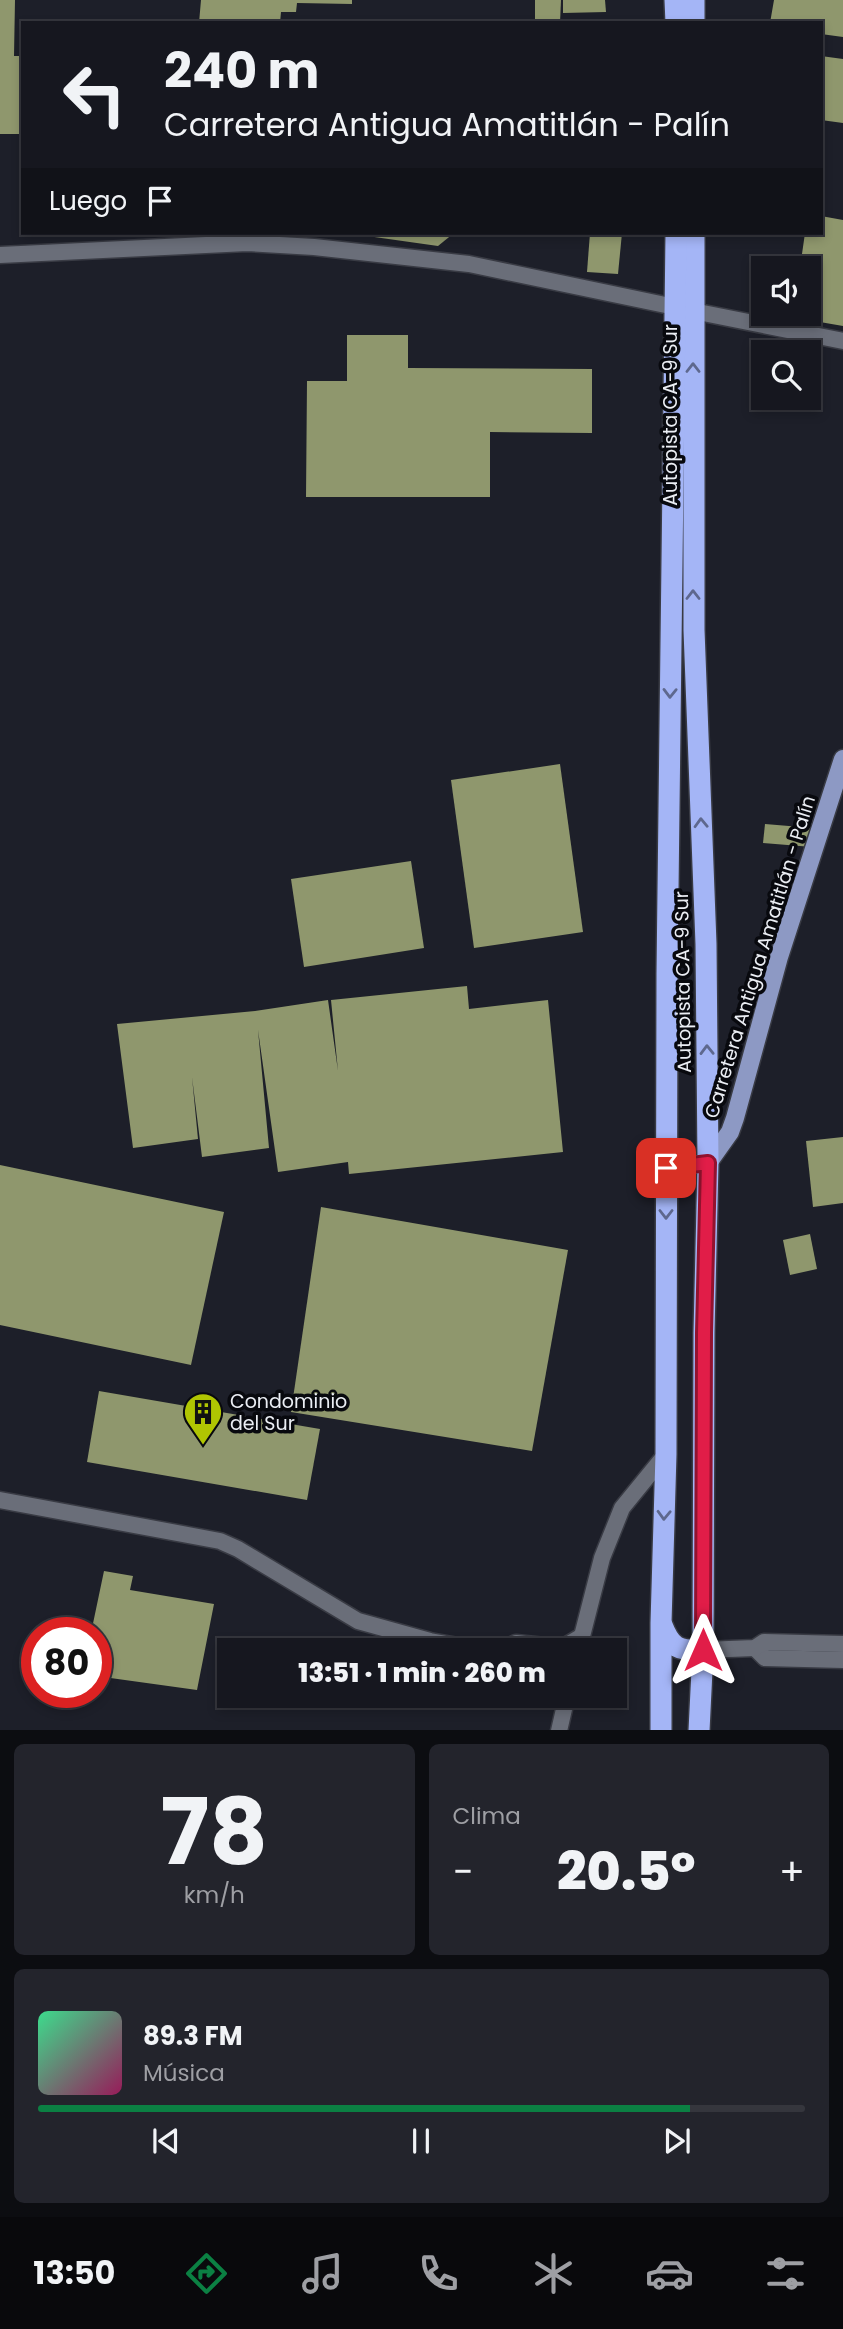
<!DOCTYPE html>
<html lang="es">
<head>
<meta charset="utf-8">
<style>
  :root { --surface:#16171f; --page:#23242c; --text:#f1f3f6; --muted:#9e9fa4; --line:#35363d; --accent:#0b8043 }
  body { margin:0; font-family:Poppins,sans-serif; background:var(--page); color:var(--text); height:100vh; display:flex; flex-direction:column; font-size:26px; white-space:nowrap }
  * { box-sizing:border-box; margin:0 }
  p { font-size:23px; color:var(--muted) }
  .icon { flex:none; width:38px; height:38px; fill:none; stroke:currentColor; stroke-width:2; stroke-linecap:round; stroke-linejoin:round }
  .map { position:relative; height:1730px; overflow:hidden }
  .side { display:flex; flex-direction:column; gap:14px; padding:14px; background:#0c0d11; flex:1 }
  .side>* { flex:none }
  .banner { position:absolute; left:21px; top:21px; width:802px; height:214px; border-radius:0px; box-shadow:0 4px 10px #0003,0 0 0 2px var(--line); background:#16171f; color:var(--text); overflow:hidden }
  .controls { position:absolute; left:751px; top:256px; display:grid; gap:14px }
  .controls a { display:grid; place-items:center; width:70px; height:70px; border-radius:0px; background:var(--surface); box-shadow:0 4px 10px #0003,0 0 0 2px var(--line); font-size:35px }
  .speed { position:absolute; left:21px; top:1617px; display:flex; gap:14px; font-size:35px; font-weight:700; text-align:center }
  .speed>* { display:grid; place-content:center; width:91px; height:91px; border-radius:50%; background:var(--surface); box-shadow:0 4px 10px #0003,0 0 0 2px var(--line); line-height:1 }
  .speed .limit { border:10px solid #d22; background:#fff; color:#111 }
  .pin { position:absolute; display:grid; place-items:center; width:60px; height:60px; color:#fff; margin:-30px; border-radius:14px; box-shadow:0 4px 10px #0006 }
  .me { position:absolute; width:77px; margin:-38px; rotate:0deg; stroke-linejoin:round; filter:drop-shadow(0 0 5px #0008) }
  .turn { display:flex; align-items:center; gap:24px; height:147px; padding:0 28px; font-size:32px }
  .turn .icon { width:91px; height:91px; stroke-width:2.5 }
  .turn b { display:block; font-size:49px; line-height:60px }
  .then { display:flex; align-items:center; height:66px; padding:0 28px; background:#0003; gap:14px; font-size:26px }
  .big { font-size:52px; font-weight:800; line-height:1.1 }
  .side .card { flex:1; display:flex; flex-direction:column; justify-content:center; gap:10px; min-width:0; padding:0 24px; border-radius:10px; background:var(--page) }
  .side .dial { align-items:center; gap:0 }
  .dial b { font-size:91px; line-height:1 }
  .song { display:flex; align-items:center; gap:21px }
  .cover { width:84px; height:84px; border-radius:10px; background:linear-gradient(135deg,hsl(150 70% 55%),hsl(330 70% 35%)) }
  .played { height:7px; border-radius:4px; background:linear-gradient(90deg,var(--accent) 85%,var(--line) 85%) }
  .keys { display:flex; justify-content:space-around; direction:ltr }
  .heat { display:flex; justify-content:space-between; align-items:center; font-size:38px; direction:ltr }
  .side .tiles { flex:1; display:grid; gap:14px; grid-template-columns:1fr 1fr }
  .card:last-child { grid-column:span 2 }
  .trip { position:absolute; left:217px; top:1638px; width:410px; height:70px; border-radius:0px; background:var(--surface); box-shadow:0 4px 10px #0003,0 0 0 2px var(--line); font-weight:800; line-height:70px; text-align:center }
  .tabs { display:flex; height:112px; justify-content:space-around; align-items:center; background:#09090c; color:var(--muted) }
  .tabs .icon { width:49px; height:49px }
  .tabs .current { color:var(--accent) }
  .tabs b { font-size:32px; color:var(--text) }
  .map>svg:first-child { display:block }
</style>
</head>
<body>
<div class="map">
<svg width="843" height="1731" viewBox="0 0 843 1731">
  <rect width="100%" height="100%" fill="#1d1f29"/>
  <!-- building -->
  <g fill="#8f976d">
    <polygon points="0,0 15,0 14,56 23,56 23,134 0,134"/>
    <polygon points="201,0 352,0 352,4 297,3 296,12 281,12 280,23 199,23"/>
    <polygon points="535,0 561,0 560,23 535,23"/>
    <polygon points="563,0 605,0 606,12 563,13"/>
    <polygon points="774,0 843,0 843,37 821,34 821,23 770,23"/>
    <polygon points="821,56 843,59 843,123 821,120"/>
    <polygon points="821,216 843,220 843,326 791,317 792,313 808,313 808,268 800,268 805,233 821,233"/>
    <polygon points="346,233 454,233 438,246"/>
    <polygon points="590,233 622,233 618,274 587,272"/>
    <polygon points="347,335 408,335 408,368 592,369 592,433 490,432 490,497 306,497 307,381 347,381"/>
    <polygon points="560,764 583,932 474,948 451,780"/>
    <polygon points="765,824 813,828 812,847 763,843"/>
    <polygon points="411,861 424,948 304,967 291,879"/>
    <polygon points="467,986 469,1009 548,1000 563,1152 349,1174 348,1162 278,1172 258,1030 269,1148 202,1157 192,1077 198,1139 133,1148 117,1024 255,1011 328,1000 338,1071 331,1000"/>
    <polygon points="843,1137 843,1203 813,1207 806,1141"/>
    <polygon points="0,1165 224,1212 191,1365 0,1325"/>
    <polygon points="321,1207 568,1250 532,1451 291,1412"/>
    <polygon points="810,1234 817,1269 790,1275 783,1240"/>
    <polygon points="99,1391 320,1429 307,1500 87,1462"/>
    <polygon points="104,1571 133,1576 130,1590 214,1604 197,1690 96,1676 96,1633 91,1633"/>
  </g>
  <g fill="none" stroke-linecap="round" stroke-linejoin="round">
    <!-- minor casing -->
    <g stroke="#393b44" stroke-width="19">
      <g id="minor">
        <polyline points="0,255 247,243 314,247 469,264 675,307"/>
        <polyline points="693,311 843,341"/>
        <polyline points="0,1500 220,1541 238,1549 358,1621 430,1641 469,1648 503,1649 516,1643 554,1647 567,1645 582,1636"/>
        <polyline points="580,1644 602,1558 622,1508 666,1454"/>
        <polyline points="755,1648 765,1658 843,1660"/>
        <polyline points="703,1650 755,1648 764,1642 843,1644"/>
        <polyline points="559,1731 567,1696"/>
      </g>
    </g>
    <!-- major casing -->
    <g stroke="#393b44" stroke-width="21">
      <polyline id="major" points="666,1168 708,1163 730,1132 735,1118 779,957 843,759"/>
    </g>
    <!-- highway casing -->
    <g stroke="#393b44" stroke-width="24">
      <g id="highway">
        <polyline points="675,0 676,23"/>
        <polyline points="694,23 694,0"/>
        <polyline points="694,233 694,630 706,944 708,1163 704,1333 703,1650 699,1731"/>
        <path d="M 662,1625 C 671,1648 678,1651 703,1650"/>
        <polyline points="661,1731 661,1623 666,1454 667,973 676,233"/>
      </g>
    </g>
    <!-- minor -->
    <use href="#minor" stroke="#6a6e79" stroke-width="16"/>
    <!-- major -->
    <use href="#major" stroke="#8d99c4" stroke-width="18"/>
    <!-- highway -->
    <use href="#highway" stroke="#a4b5f6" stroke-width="21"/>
  </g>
  <!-- one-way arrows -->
  <defs><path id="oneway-chevron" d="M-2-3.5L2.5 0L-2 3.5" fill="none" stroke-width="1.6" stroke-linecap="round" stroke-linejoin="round" transform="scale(1.75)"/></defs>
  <g stroke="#5e688e">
    <use href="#oneway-chevron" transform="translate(693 368) rotate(-90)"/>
    <use href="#oneway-chevron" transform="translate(693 595) rotate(-90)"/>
    <use href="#oneway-chevron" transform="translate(670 693) rotate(91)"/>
    <use href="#oneway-chevron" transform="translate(701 823) rotate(-92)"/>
    <use href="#oneway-chevron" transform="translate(707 1050) rotate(-91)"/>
    <use href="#oneway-chevron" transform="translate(666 1214) rotate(90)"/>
    <use href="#oneway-chevron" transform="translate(664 1515) rotate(92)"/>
  </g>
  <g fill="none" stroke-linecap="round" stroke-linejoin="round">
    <!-- route casing -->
    <g stroke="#92132f" stroke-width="18">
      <polyline id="route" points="666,1168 708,1163 704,1333 703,1650"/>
    </g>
    <!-- route -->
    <use href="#route" stroke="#e11d48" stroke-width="12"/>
  </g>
  <!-- icons -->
  <defs>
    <g id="building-pin" transform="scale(2.0125)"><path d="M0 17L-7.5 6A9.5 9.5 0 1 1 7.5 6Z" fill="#b0c502" stroke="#08090e"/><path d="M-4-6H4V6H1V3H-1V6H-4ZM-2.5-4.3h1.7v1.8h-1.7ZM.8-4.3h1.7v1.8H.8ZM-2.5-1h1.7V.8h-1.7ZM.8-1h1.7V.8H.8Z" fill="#111"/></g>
  </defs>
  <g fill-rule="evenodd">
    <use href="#building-pin" x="203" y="1412"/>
  </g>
  <g text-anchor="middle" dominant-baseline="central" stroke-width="7" stroke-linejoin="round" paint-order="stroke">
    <!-- street labels -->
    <g font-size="19" fill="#ebeef4" stroke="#08090e">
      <text transform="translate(670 415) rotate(-90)">Autopista CA-9 Sur</text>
      <text transform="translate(760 957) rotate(-73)">Carretera Antigua Amatitlán - Palín</text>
      <text transform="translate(683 982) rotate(-91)">Autopista CA-9 Sur</text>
    </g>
    <!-- poi labels -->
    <g font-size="19" fill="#ebeef4" stroke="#08090e" text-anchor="start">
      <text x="230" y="1401">Condominio<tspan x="230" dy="22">del Sur</tspan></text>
    </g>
  </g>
</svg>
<div class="controls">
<a><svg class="icon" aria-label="sound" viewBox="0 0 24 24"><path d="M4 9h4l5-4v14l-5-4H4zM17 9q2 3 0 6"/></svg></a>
<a><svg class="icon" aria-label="search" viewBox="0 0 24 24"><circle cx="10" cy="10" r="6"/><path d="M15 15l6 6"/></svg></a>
</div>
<div class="speed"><div class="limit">80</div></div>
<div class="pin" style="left:666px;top:1168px;background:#d93025"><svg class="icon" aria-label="arrive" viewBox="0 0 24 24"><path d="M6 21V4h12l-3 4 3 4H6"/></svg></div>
<svg class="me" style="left:703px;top:1650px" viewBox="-20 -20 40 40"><path d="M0-17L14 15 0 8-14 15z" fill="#e11d48" stroke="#fff" stroke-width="4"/></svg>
<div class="trip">13:51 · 1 min · 260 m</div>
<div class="banner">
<div class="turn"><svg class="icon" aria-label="left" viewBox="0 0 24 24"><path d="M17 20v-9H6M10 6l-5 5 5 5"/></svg><div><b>240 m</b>Carretera Antigua Amatitlán - Palín</div></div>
<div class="then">Luego<svg class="icon" aria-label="arrive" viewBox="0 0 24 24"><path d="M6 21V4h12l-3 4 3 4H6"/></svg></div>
</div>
</div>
<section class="side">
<div class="tiles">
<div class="card dial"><b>78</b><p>km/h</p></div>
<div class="card"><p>Clima</p>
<div class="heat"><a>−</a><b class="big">20.5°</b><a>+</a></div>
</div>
<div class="card">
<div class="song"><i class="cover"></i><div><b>89.3 FM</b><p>Música</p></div></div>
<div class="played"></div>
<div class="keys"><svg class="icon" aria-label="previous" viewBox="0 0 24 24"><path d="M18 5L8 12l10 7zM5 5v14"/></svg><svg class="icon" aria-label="pause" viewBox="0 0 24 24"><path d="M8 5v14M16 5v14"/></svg><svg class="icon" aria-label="next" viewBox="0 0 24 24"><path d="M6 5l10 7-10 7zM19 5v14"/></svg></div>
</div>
</div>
</section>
<nav class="tabs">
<b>13:50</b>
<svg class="icon current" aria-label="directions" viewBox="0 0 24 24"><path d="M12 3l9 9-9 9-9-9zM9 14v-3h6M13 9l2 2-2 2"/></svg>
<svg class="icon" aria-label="music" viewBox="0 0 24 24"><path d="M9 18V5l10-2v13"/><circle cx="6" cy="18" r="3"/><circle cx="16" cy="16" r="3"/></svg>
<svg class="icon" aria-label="phone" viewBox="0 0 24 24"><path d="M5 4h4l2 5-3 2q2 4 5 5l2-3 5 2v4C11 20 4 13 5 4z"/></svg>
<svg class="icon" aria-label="climate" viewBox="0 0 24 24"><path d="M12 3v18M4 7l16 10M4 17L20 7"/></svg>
<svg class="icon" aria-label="car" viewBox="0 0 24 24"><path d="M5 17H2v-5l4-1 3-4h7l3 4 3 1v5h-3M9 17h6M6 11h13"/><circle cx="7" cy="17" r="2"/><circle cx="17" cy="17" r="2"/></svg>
<svg class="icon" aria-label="filters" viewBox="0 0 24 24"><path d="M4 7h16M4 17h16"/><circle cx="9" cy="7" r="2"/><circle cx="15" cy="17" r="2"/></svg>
</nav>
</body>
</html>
